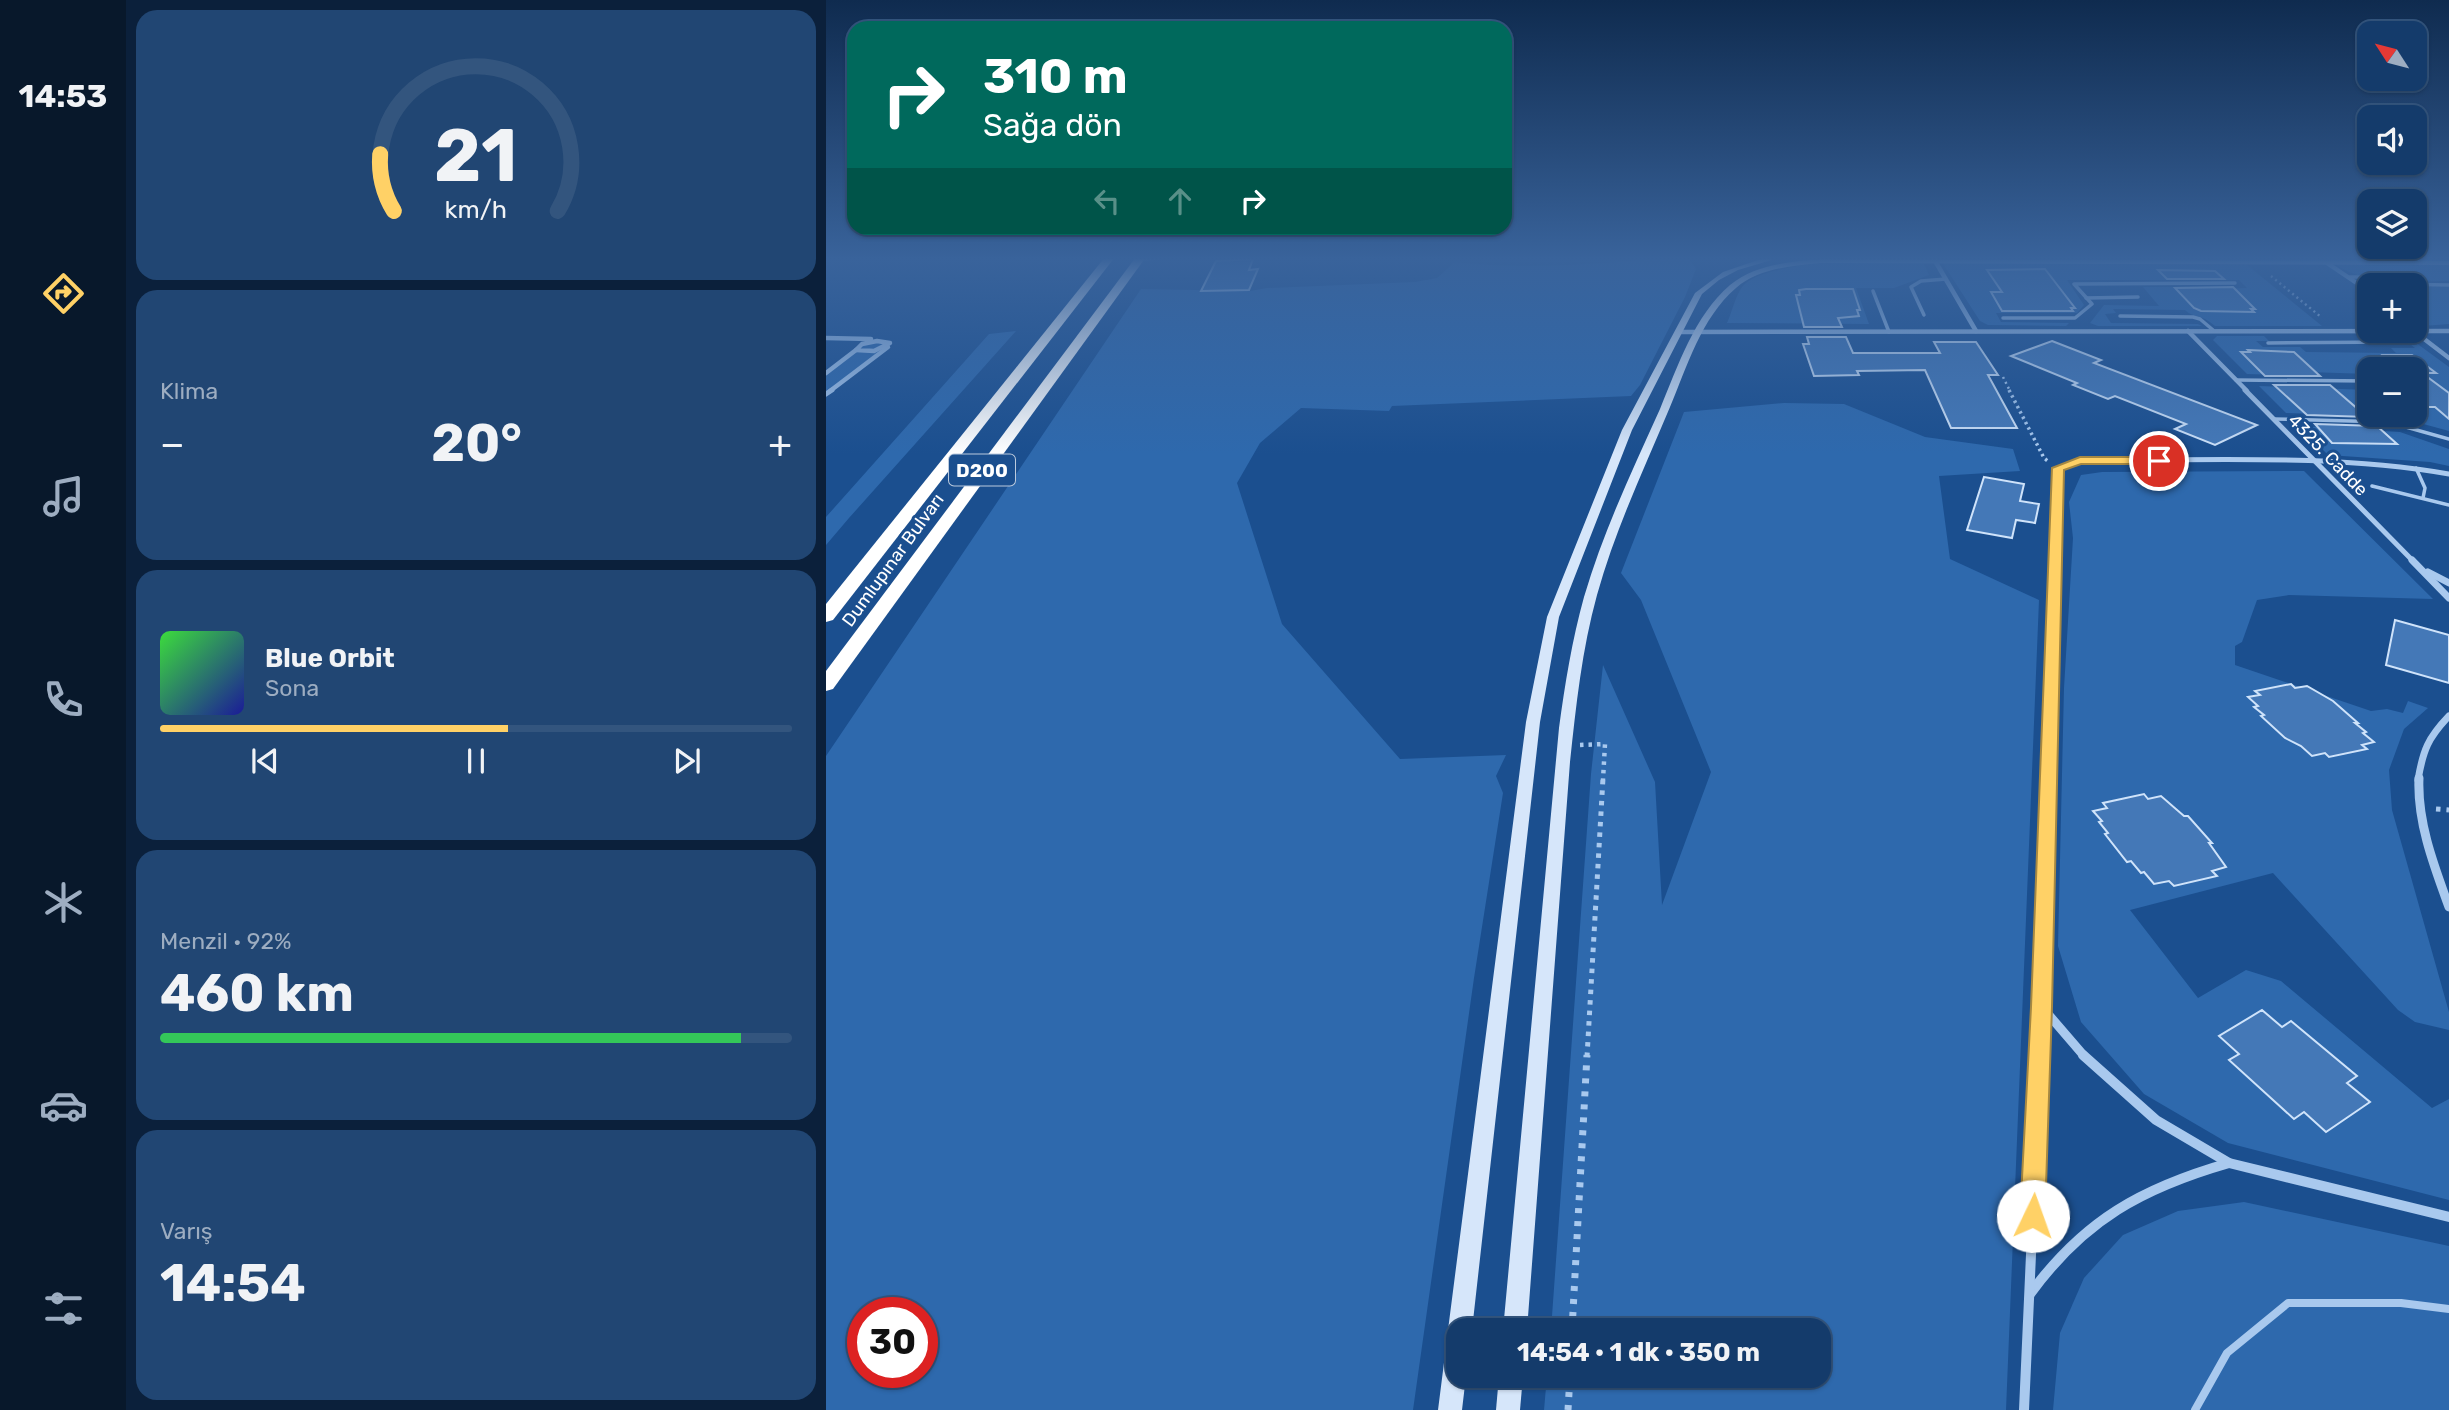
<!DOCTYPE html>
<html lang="tr">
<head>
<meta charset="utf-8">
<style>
  :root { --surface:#143b6b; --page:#214673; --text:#f1f3f6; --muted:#9dadc1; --line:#33557e; --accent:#ffd166 }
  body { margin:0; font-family:Rubik,sans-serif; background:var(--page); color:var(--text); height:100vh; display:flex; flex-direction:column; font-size:26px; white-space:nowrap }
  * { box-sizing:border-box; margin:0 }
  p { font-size:23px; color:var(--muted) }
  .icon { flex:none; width:38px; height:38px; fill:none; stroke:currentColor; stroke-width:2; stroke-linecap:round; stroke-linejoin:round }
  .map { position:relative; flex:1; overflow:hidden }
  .details { display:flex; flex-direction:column; gap:10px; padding:10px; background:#0b203b; width:700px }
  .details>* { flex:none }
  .banner { position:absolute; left:21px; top:21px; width:665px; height:214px; border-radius:21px; box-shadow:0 2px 5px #0004,0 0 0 2px var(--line); background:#00695c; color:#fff; overflow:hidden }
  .needle { width:46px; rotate:306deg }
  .fabs { position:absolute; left:1531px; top:21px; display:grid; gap:14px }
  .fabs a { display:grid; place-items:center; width:70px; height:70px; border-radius:14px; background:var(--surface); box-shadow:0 2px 5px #0004,0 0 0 2px var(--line); font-size:35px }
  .speed { position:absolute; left:21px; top:1297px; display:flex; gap:14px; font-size:35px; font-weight:700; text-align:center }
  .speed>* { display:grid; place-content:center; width:91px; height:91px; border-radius:50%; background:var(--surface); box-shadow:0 2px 5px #0004,0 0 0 2px var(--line); line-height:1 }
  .speed .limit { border:10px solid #d22; background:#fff; color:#111 }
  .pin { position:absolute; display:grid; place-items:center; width:60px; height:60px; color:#fff; margin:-30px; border:4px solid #fff; border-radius:50%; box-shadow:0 2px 7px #0007 }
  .me { position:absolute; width:77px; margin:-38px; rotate:3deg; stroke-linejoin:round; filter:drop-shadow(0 0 5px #0008) }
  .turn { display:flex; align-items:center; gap:24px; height:147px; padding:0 21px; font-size:32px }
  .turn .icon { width:91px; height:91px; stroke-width:2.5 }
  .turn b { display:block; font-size:49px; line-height:60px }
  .lanes { display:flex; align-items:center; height:66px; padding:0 21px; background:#0003; justify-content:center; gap:35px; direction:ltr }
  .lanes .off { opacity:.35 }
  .big { font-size:52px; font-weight:700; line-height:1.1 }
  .details .card { flex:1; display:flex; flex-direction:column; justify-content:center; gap:10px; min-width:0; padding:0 24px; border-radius:21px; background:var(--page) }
  .details .dial { align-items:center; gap:0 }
  .dial svg { height:182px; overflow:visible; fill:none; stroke:var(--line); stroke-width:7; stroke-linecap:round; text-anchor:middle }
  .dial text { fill:var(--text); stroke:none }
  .song { display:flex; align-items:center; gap:21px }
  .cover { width:84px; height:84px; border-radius:10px; background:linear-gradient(135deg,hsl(120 70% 55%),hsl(240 70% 35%)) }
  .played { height:7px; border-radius:4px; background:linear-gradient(90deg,var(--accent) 55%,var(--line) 55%) }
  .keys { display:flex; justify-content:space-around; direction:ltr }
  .heat { display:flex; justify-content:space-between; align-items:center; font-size:38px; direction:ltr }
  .charge { height:10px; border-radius:5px; background:linear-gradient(90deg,#34c759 92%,var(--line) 0) }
  .trip { position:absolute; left:620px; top:1318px; width:385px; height:70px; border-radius:21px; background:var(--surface); box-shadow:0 2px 5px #0004,0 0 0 2px var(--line); font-weight:700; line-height:70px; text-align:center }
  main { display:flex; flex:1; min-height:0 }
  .menu { display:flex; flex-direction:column; width:126px; justify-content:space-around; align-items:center; background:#08182b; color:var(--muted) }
  .menu .icon { width:49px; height:49px }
  .menu .active { color:var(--accent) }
  .menu b { font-size:32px; color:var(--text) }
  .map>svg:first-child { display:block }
</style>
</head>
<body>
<main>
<nav class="menu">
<b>14:53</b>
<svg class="icon active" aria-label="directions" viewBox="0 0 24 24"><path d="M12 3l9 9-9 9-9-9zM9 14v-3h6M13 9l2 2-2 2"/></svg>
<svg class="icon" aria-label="music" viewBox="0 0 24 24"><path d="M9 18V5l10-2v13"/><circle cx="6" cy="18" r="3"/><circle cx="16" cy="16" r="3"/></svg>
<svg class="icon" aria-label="phone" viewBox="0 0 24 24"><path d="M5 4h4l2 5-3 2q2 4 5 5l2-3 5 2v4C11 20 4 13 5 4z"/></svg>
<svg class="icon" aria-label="climate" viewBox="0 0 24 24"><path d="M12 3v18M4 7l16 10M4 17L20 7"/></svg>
<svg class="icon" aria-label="car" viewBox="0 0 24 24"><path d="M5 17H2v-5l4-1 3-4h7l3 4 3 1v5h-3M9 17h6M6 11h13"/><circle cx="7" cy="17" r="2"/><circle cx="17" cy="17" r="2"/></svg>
<svg class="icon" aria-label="filters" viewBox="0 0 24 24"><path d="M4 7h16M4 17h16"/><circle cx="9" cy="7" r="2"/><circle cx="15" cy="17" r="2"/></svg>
</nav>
<section class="details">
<div class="card dial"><svg viewBox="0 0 100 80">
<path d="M14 69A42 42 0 1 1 86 69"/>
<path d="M14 69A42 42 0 0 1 8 44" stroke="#ffd166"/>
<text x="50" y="56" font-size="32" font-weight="700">21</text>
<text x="50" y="72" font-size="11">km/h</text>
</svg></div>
<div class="card"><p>Klima</p>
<div class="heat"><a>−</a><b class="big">20°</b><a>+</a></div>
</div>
<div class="card">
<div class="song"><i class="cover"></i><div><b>Blue Orbit</b><p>Sona</p></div></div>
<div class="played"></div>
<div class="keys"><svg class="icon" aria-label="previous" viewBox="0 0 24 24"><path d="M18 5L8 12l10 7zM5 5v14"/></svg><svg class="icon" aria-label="pause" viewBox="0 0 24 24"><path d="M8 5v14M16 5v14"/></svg><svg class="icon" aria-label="next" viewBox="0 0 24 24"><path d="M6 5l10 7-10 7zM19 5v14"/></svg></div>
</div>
<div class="card"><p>Menzil · 92%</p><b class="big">460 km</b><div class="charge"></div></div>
<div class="card"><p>Varış</p><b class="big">14:54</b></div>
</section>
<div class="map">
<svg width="1623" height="1410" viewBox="0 0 1623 1410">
  <rect width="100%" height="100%" fill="#1b4f8f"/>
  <!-- green -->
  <g fill="#2e69ad" fill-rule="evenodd">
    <path d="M 862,257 L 870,269 L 859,297 L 814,385 L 805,396 L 566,406 L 563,411 L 475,408 L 434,443 L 411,483 L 456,624 L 574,759 L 680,755 L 670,776 L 677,793 L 648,978 L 587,1410 L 0,1410 L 0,756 L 315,289 L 424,291 L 441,288 L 589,282 L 611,278 L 629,262 C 706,271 784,262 862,257 ZM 96,1312 L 96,1372 L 37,1372 L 37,1312 Z"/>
    <path d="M 1000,262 L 1098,264 L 1103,275 L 1068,288 L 1030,288 L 1043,324 L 901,323 C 906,312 909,297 916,287 C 929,270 979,265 1000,262 Z"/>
    <path d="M 1116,262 L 1421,265 L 1496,326 L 1389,326 C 1376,314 1367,318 1359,310 L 1287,309 L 1290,313 L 1279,314 L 1285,323 L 1372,324 L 1376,326 L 1272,326 L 1264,323 L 1278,305 L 1333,306 L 1317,287 L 1358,287 L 1361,290 L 1421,288 L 1413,280 L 1241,280 L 1258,305 L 1251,313 L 1170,313 L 1175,322 L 1243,323 L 1240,326 L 1162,325 L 1154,321 Z"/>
    <path d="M 1509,264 L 1623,264 L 1623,281 C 1585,281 1540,286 1509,264 Z"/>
    <polygon points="1589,286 1623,287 1623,324 1597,326 1589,321"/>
    <polygon points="190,331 23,518 0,545 0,517 163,334"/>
    <polygon points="1391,336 1438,336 1443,341 1430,341 1437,347 1474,347 1480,352 1570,353 1565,348 1589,348 1575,337 1582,337 1623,367 1623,431 1568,416 1460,413 1433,386 1543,390 1544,415 1589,415 1589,369 1544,369 1543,374 1455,371 1455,375 1421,374 1387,340"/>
    <polygon points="46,341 64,343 0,394 0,373 30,348"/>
    <polygon points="958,403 1018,404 1099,437 1187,449 1194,471 1113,476 1124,559 1213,600 1180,1410 718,1410 721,1376 992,1376 992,1330 725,1330 765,774 777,665 829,782 836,905 885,772 815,600 795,573 858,412"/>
    <polygon points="1474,426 1574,432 1623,449 1623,466 1604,462 1502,455"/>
    <polygon points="1478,471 1607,599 1463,595 1431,600 1416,642 1409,646 1409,665 1545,711 1561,709 1577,713 1582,701 1602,708 1578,729 1563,770 1566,810 1623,1012 1623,1030 1589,1022 1572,1010 1447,873 1304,910 1372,998 1420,970 1455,981 1606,1108 1623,1099 1623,1200 1402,1143 1318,1094 1255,1022 1232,946 1238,688 1247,538 1243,502 1255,475 1276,472"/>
    <polygon points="1418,1202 1623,1246 1623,1410 1227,1410 1234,1333 1258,1278 1297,1235 1352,1211"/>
  </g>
  <!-- building -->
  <g fill="#4478b7" stroke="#cfe3fa" stroke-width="2">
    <polygon points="427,259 423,270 432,269 423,290 375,291 390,261"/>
    <polygon points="1219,269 1249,308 1245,308 1247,311 1176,311 1165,292 1176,292 1161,270"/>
    <polygon points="1332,270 1389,271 1398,279 1341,279"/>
    <polygon points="1407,287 1429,309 1425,309 1428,312 1375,311 1368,308 1349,288"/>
    <polygon points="980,289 1027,289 1034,310 1031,310 1033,316 1012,318 1016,327 978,327 970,295 974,295 973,290"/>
    <polygon points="981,337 1020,337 1027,353 1114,353 1108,342 1150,342 1172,375 1162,375 1191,428 1125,428 1099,370 1031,371 1033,375 988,376 977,344 983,344"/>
    <polygon points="1226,341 1275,360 1268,363 1431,425 1389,445 1349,429 1360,424 1289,396 1282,399 1247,385 1251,383 1185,356"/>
    <polygon points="1422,350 1468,352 1494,376 1439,376 1415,352 1424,352"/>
    <polygon points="1557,355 1586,355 1610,373 1596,373 1623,393 1623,419 1609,407 1597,407 1589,401 1589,369 1574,369"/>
    <polygon points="1448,385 1504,385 1541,417 1481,415"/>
    <polygon points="1489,424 1551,426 1571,444 1506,443"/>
    <polygon points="1158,477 1198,484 1194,501 1213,504 1209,523 1190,520 1186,538 1141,530"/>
    <polygon points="1569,620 1623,635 1623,683 1560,665"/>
    <polygon points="1465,684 1469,688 1481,686 1507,701 1532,723 1529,723 1540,732 1537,733 1548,742 1536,745 1541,749 1503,757 1499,753 1486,756 1475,746 1459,738 1435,716 1438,715 1428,707 1432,706 1422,697 1434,695 1429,691"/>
    <polygon points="1318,794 1322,799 1335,796 1358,816 1362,816 1386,843 1383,843 1400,867 1386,871 1391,876 1348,886 1343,881 1328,884 1318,872 1315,873 1305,861 1301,862 1279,834 1282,833 1273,822 1276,821 1267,811 1281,808 1277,803"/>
    <polygon points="1436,1010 1456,1027 1465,1021 1531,1076 1521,1083 1544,1102 1500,1132 1478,1112 1468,1119 1403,1060 1413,1054 1393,1036"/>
  </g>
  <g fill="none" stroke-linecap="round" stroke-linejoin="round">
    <!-- path-far4 -->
    <g stroke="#a9c9ee" stroke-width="2.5" stroke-dasharray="2 3.5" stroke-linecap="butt">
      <polyline points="1445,276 1495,317"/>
      <polyline points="1177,377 1184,391"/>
    </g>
    <!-- path-far3 -->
    <polyline stroke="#a9c9ee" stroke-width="3.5" stroke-dasharray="2.5 3.5" stroke-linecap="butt" points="1183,390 1218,458 1223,462"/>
    <!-- path-far2 -->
    <polyline stroke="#a9c9ee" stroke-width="4.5" stroke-dasharray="3.5 5" stroke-linecap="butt" points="754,745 779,744 777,780"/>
    <!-- path-far1 -->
    <g stroke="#a9c9ee" stroke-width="5" stroke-dasharray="4.5 6" stroke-linecap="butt">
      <polyline points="1610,809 1623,810"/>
      <polyline points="761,1057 777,778"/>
    </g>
    <!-- path -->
    <g stroke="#a9c9ee" stroke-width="7" stroke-dasharray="5 8" stroke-linecap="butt">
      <polyline points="746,1330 761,1055"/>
      <polyline points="742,1410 744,1376"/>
    </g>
    <!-- lane-far1 -->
    <g stroke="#a9c9ee" stroke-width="3.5">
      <polyline points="687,257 782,257"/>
      <polyline points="313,259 355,257"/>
      <polyline points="1524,277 1538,277 1563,284 1623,285"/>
      <polyline points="1047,291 1063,332"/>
      <polyline points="1260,298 1312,297"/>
      <polyline points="1098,315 1085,287 1095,281 1120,279"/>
      <polyline points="1294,316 1367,317 1374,319 1387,330"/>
      <polyline points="1177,318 1249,318 1266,304 1248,284 1409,283"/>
      <polyline points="1442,343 1571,342 1559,331"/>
      <polyline points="1410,380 1544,381"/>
      <polyline points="1448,419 1562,422 1623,439"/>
      <polyline points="1590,468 1599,488 1597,498"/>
      <polyline points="1546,486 1623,505"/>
    </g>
    <!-- lane -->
    <polyline stroke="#a9c9ee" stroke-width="8" points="1369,1410 1401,1353 1462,1303 1575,1303 1623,1309"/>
    <!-- street-far4 -->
    <g stroke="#a9c9ee" stroke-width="4.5">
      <polyline points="1108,259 1150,331"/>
      <polyline points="1501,263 1544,292"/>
      <polyline points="1362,331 1421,391"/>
      <polyline points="853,332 1623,331"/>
      <polyline points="1589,332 1623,358"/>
      <polyline points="0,338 45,339"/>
      <polygon points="51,341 64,343 48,351 30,350 36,344"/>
      <polyline points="0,373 30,350"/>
      <polyline points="4,391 62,347"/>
    </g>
    <!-- street-far3 -->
    <g stroke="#a9c9ee" stroke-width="5">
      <polyline points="1419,390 1588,562"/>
      <polyline points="0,394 6,390"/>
      <path d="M 1229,562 L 1232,468 L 1254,460 C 1376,461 1502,453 1623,474"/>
    </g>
    <!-- street-far2 -->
    <g stroke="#a9c9ee" stroke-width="7">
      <polyline points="1586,560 1623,598"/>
      <polyline points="1602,572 1623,583"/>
      <polyline points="1223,780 1229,560"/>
      <path d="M 1592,780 C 1597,750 1602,738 1623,716"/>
    </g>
    <!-- street-far1 -->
    <g stroke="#a9c9ee" stroke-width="9">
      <path d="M 1593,778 C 1591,822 1608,866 1623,907"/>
      <polyline points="1216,1007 1259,1057"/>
      <polyline points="1214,1057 1223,778"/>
    </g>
    <!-- street -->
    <g stroke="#a9c9ee" stroke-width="10">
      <polyline points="1257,1055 1330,1120 1403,1163 1623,1217"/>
      <path d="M 1204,1294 C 1258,1220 1316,1188 1403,1163"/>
      <polyline points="1198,1410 1214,1055"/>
    </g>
    <!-- secondary -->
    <g fill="#d6e6fa" fill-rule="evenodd">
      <polygon points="941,257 956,257 912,270 893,280 876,294 806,430 733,617 714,722 646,1330 632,1330 632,1376 640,1376 636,1410 612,1410 620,1347 626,1338 622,1330 700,722 721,617 796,430 869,293 897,272"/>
      <path d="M 995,259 L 1623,261 L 1623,265 L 995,263 C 966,266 933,268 910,288 C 875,318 861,367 844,407 C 818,469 789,530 771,595 C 756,649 750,706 744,762 L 701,1330 L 677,1330 L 733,728 C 739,684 746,640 758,597 C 777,532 806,471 834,409 C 852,366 868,316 904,285 C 929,264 964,262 995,259 Z"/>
      <polygon points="673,1376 697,1376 694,1410 670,1410"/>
    </g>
    <!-- highway -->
    <g fill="#fff" fill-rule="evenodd">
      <polygon points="279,257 289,257 7,620 0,622 0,604"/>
      <polygon points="310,257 320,257 7,689 0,691 0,671"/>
    </g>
  </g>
  <!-- sky -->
  <linearGradient id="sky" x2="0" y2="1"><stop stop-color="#0f2b4f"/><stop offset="0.57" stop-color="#39639b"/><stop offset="1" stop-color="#39639b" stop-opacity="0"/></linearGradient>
  <rect width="1623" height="454" fill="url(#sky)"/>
  <!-- route -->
  <polygon fill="#ffd166" stroke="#a68842" stroke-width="2" points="1254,457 1333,457 1339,461 1333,464 1255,464 1238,470 1226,1007 1219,1216 1215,1225 1207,1228 1198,1225 1194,1216 1205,1007 1226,468"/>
  <g text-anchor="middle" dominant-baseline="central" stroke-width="6" stroke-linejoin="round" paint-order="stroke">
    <!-- far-street labels -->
    <g font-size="18" fill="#fff" stroke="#1b4f8f">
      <text transform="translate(1502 455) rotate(46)">4325. Cadde</text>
      <text transform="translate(67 560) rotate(-54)">Dumlupınar Bulvarı</text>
    </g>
    <!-- shield labels -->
    <rect fill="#1b4f8f" stroke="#bbcadd" stroke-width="2" x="123" y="454.5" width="66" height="31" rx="5"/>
    <g font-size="19" font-weight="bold" fill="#fff">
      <text x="156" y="470">D200</text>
    </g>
  </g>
</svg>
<div class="fabs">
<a><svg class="needle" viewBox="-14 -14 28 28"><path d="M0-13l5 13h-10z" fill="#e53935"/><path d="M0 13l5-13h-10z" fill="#9dadc1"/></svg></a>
<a><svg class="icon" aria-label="sound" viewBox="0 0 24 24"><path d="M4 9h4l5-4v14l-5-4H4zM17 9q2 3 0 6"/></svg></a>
<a><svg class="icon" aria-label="layers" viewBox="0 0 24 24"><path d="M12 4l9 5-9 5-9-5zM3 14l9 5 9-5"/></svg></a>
<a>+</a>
<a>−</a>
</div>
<div class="speed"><div class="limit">30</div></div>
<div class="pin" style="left:1333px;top:461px;background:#d93025"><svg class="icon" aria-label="arrive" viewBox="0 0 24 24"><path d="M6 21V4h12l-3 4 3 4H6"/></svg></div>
<svg class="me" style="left:1207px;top:1216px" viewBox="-20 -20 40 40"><circle r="19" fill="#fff"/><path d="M0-13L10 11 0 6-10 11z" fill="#ffd166"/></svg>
<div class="trip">14:54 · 1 dk · 350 m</div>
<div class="banner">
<div class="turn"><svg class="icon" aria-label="right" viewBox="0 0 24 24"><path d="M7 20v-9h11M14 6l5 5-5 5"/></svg><div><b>310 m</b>Sağa dön</div></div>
<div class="lanes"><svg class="icon off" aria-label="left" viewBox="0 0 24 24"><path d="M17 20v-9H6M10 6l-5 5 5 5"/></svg><svg class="icon off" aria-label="ahead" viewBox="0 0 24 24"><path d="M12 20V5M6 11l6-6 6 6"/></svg><svg class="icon" aria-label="right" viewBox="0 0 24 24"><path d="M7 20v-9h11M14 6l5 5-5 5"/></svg></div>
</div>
</div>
</main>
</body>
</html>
